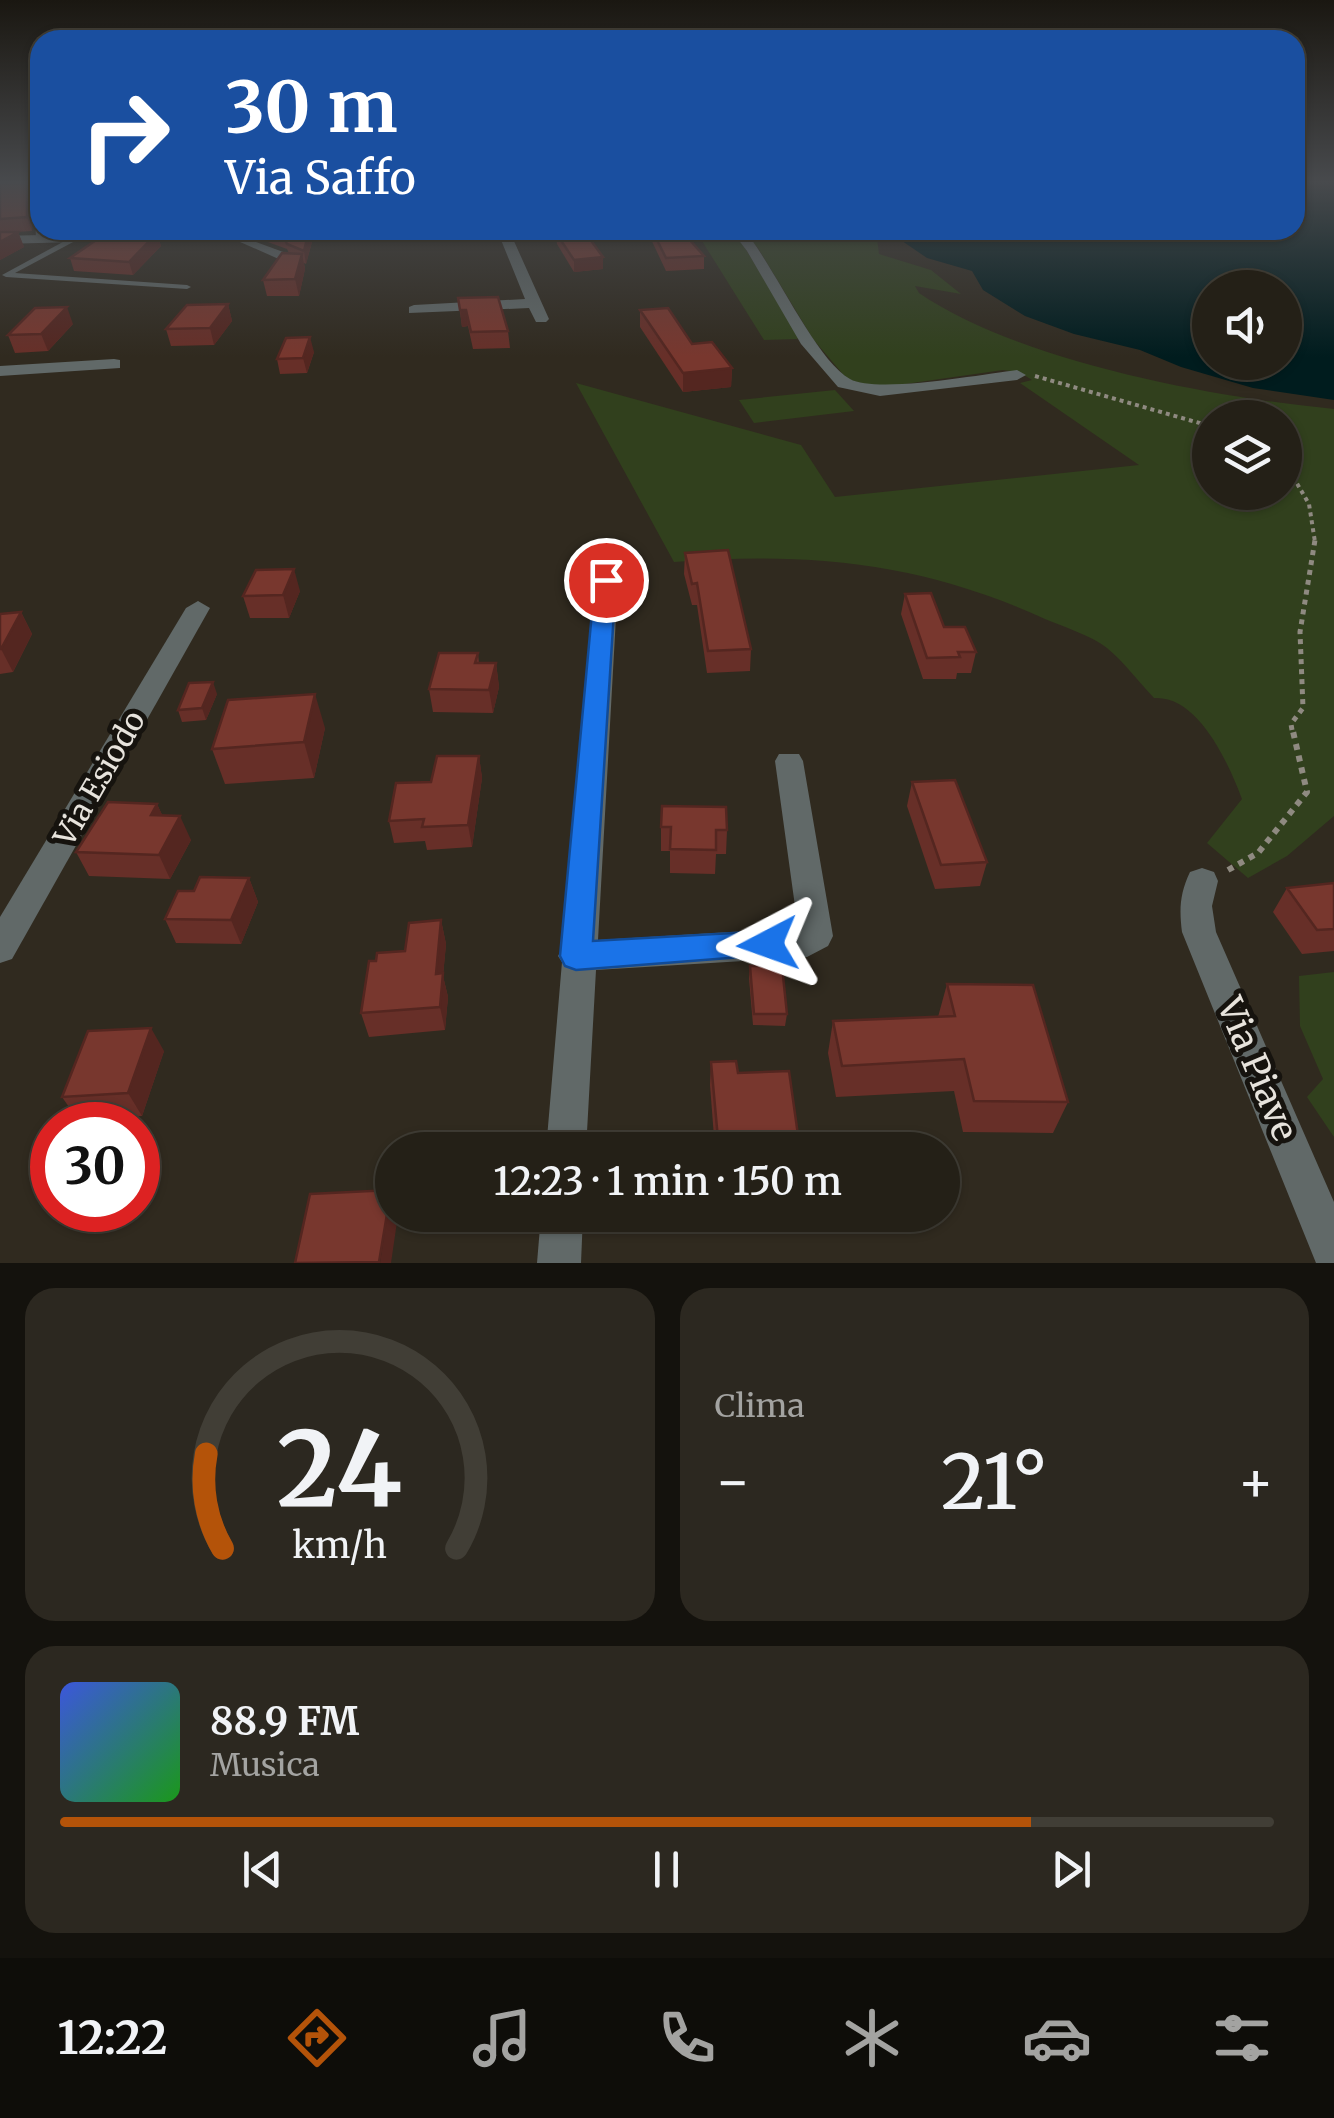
<!DOCTYPE html>
<html lang="it">
<head>
<meta charset="utf-8">
<style>
  :root { --surface:#242017; --page:#2c2820; --text:#f1f3f6; --muted:#a3a3a1; --line:#413e36; --accent:#b45309 }
  body { margin:0; font-family:Merriweather,serif; background:var(--page); color:var(--text); height:100vh; display:flex; flex-direction:column; font-size:38px; white-space:nowrap }
  * { box-sizing:border-box; margin:0 }
  p { font-size:32px; color:var(--muted) }
  .icon { flex:none; width:55px; height:55px; fill:none; stroke:currentColor; stroke-width:2; stroke-linecap:round; stroke-linejoin:round }
  .map { position:relative; height:1263px; overflow:hidden }
  .side { display:flex; flex-direction:column; gap:25px; padding:25px; background:#14120d; flex:1 }
  .side>* { flex:none }
  .banner { position:absolute; left:30px; top:30px; width:1275px; height:210px; border-radius:30px; box-shadow:0 2px 8px #0004,0 0 0 2px var(--line); background:#1a4fa0; color:#fff; overflow:hidden }
  .controls { position:absolute; left:1192px; top:270px; display:grid; gap:20px }
  .controls a { display:grid; place-items:center; width:110px; height:110px; border-radius:50%; background:var(--surface); box-shadow:0 2px 8px #0004,0 0 0 2px var(--line); font-size:50px }
  .speed { position:absolute; left:30px; top:1102px; display:flex; gap:20px; font-size:50px; font-weight:700; text-align:center }
  .speed>* { display:grid; place-content:center; width:130px; height:130px; border-radius:50%; background:var(--surface); box-shadow:0 2px 8px #0004,0 0 0 2px var(--line); line-height:1 }
  .speed .limit { border:15px solid #d22; background:#fff; color:#111 }
  .pin { position:absolute; display:grid; place-items:center; width:85px; height:85px; color:#fff; margin:-42px; border:5px solid #fff; border-radius:50%; box-shadow:0 2px 10px #0007 }
  .me { position:absolute; width:110px; margin:-55px; rotate:266deg; stroke-linejoin:round; filter:drop-shadow(0 0 8px #0008) }
  .turn { display:flex; align-items:center; gap:35px; height:210px; padding:0 30px; font-size:45px }
  .turn .icon { width:130px; height:130px; stroke-width:2.5 }
  .turn b { display:block; font-size:70px; line-height:85px }
  .big { font-size:75px; font-weight:600; line-height:1.1 }
  .side .tile { flex:1; display:flex; flex-direction:column; justify-content:center; gap:15px; min-width:0; padding:0 35px; border-radius:30px; background:var(--page) }
  .side .dial { align-items:center; gap:0 }
  .dial svg { height:260px; overflow:visible; fill:none; stroke:var(--line); stroke-width:7; stroke-linecap:round; text-anchor:middle }
  .dial text { fill:var(--text); stroke:none }
  .song { display:flex; align-items:center; gap:30px }
  .cover { width:120px; height:120px; border-radius:15px; background:linear-gradient(135deg,hsl(230 70% 55%),hsl(120 70% 35%)) }
  .played { height:10px; border-radius:5px; background:linear-gradient(90deg,var(--accent) 80%,var(--line) 80%) }
  .keys { display:flex; justify-content:space-around; direction:ltr }
  .heat { display:flex; justify-content:space-between; align-items:center; font-size:55px; direction:ltr }
  .side .tiles { flex:1; display:grid; gap:25px; grid-template-columns:1fr 1fr }
  .tile:last-child { grid-column:span 2 }
  .trip { position:absolute; left:375px; top:1132px; width:585px; height:100px; border-radius:50px; background:var(--surface); box-shadow:0 2px 8px #0004,0 0 0 2px var(--line); font-weight:600; line-height:100px; text-align:center }
  .menu { display:flex; height:160px; justify-content:space-around; align-items:center; background:#0e0d09; color:var(--muted) }
  .menu .icon { width:70px; height:70px }
  .menu .active { color:var(--accent) }
  .menu b { font-size:45px; color:var(--text) }
  .map>svg:first-child { display:block }
</style>
</head>
<body>
<div class="map">
<svg width="1334" height="1263" viewBox="0 0 1334 1263">
  <rect width="100%" height="100%" fill="#302a1f"/>
  <!-- green -->
  <g fill="#31401d" fill-rule="evenodd">
    <polygon points="734,230 799,337 797,339 764,340 697,233"/>
    <path d="M 741,230 L 849,230 L 877,238 L 879,254 L 931,270 L 961,294 L 915,286 L 919,293 C 1021,362 1211,397 1334,409 L 1334,816 L 1287,856 L 1248,878 L 1207,843 L 1242,799 C 1228,762 1198,695 1154,698 C 1138,681 1124,662 1107,648 C 1090,635 1064,627 1045,619 C 920,562 809,552 674,562 L 576,383 L 801,445 L 835,497 L 1139,465 L 1020,383 L 1032,380 L 1019,372 L 1003,370 L 877,388 L 847,379 L 813,339 L 758,248 ZM 1210,418 L 1285,418 L 1285,492 L 1210,492 Z"/>
    <polygon points="835,390 854,411 754,423 739,400"/>
    <polygon points="1334,972 1334,1137 1307,1097 1323,1079 1300,1026 1299,976"/>
  </g>
  <!-- water -->
  <path fill="#001c1e" fill-rule="evenodd" d="M 1295,181 L 1334,181 L 1334,400 L 1253,388 L 1181,367 L 1140,350 L 1074,334 L 1025,316 L 983,290 L 972,271 L 927,258 L 886,230 L 1295,230 ZM 1210,288 L 1285,288 L 1285,362 L 1210,362 Z"/>
  <g fill="none" stroke-linecap="round" stroke-linejoin="round">
    <!-- path-far2 -->
    <g stroke="#8f8a81" stroke-width="4" stroke-dasharray="4 4" stroke-linecap="butt">
      <polyline points="1035,376 1210,426"/>
      <polyline points="1285,463 1309,504 1315,542"/>
    </g>
    <!-- path-far1 -->
    <polyline stroke="#8f8a81" stroke-width="5" stroke-dasharray="5 5" stroke-linecap="butt" points="1292,730 1291,724 1303,708 1300,632 1315,540"/>
    <!-- path -->
    <polyline stroke="#8f8a81" stroke-width="6" stroke-dasharray="6 6" stroke-linecap="butt" points="1228,870 1258,853 1307,792 1292,727"/>
    <!-- service -->
    <g fill="#616968" fill-rule="evenodd">
      <polygon points="34,181 40,181 40,230 43,230 44,240 40,242 36,240"/>
      <polygon points="72,237 75,241 15,273 187,285 191,287 187,289 6,277 2,275"/>
    </g>
    <!-- minor -->
    <g fill="#616968" fill-rule="evenodd">
      <polygon points="247,230 406,230 400,234 245,238 286,253 286,259 281,260 231,238 0,244 0,236"/>
      <polygon points="497,230 509,230 549,319 546,322 536,322 529,308 409,313 409,307 414,305 525,299"/>
      <path d="M 731,230 L 744,230 C 774,265 815,359 850,379 C 877,394 983,374 1017,370 L 1026,375 L 1017,380 L 880,396 L 838,387 L 801,344 L 747,251 Z"/>
      <polygon points="114,359 120,360 120,368 0,376 0,366"/>
      <polygon points="606,574 618,581 598,940 798,928 775,761 779,754 799,754 803,761 833,936 828,946 807,957 596,970 586,1150 546,1150 562,962 558,956 563,947 594,581"/>
      <polygon points="198,601 210,608 12,959 0,963 0,917 186,608"/>
      <path d="M 1202,868 L 1214,872 L 1218,881 L 1212,906 L 1216,932 L 1334,1202 L 1334,1263 L 1316,1263 L 1182,932 C 1179,909 1180,893 1190,872 Z"/>
      <polygon points="541,1215 583,1215 581,1263 537,1263"/>
    </g>
  </g>
  <!-- wall -->
  <g fill="#672f28">
    <polygon points="0,181 31,181 32,231 15,232 18,232 24,247 0,260"/>
    <polygon points="262,230 344,230 346,239 312,242 306,264 304,263 305,269 299,296 267,296 263,280 289,253 287,249 265,241"/>
    <polygon points="645,230 681,230 704,256 704,269 666,271 649,235"/>
    <polygon points="157,233 161,246 133,275 74,271 70,258"/>
    <polygon points="556,233 603,257 603,269 574,272 557,244"/>
    <polygon points="458,298 508,331 510,348 473,349 468,326 462,327"/>
    <polygon points="228,304 232,321 214,345 171,346 166,329"/>
    <polygon points="640,310 732,368 731,387 683,392 640,327"/>
    <polygon points="73,324 48,351 15,353 8,335"/>
    <polygon points="314,352 307,373 280,374 277,359"/>
    <polygon points="685,553 751,649 750,671 707,673 697,605 692,605 684,574"/>
    <polygon points="300,591 289,618 250,618 243,596"/>
    <polygon points="905,594 976,652 971,673 957,673 956,679 923,679 901,614"/>
    <polygon points="21,612 32,634 13,672 0,674 0,614"/>
    <polygon points="478,653 479,663 496,663 499,687 493,713 433,712 429,689"/>
    <polygon points="217,694 206,720 182,722 178,710"/>
    <polygon points="325,728 314,778 225,784 212,749"/>
    <polygon points="479,756 482,778 472,847 427,850 425,841 394,843 389,821 431,782"/>
    <polygon points="912,782 987,862 980,886 935,889 907,806"/>
    <polygon points="157,804 162,815 191,840 170,879 89,876 76,852"/>
    <polygon points="661,827 727,830 726,854 716,854 715,874 670,873 670,851 661,851"/>
    <polygon points="249,878 258,902 241,944 176,943 165,919 194,891"/>
    <polygon points="1334,883 1334,951 1302,954 1273,912 1287,888"/>
    <polygon points="441,920 446,944 443,976 448,997 445,1030 369,1037 361,1013 376,961 405,951"/>
    <polygon points="750,966 787,1014 785,1026 753,1025 749,978"/>
    <polygon points="947,984 1068,1102 1053,1133 963,1132 954,1091 836,1097 828,1053 833,1021 938,1017"/>
    <polygon points="164,1051 142,1116 78,1120 62,1097"/>
    <polygon points="711,1062 738,1073 798,1135 796,1150 715,1150 710,1085"/>
  </g>
  <!-- shaded-wall -->
  <g fill="#542620">
    <polygon points="27,181 31,181 32,231 27,217"/>
    <polygon points="309,230 344,230 346,239 312,242 306,264 304,251"/>
    <polygon points="18,232 24,247 0,260 0,242"/>
    <polygon points="157,233 161,246 133,275 129,262"/>
    <polygon points="302,254 305,269 299,296 295,279"/>
    <polygon points="603,257 603,269 574,272 574,260"/>
    <polygon points="228,304 232,321 214,345 210,328"/>
    <polygon points="67,307 73,324 48,351 41,334"/>
    <polygon points="460,310 466,310 468,326 462,327"/>
    <polygon points="310,337 314,352 307,373 303,358"/>
    <polygon points="732,368 731,387 683,392 683,373"/>
    <polygon points="294,569 300,591 289,618 283,595"/>
    <polygon points="21,612 32,634 13,672 1,649"/>
    <polygon points="496,663 499,687 493,713 489,690"/>
    <polygon points="213,682 217,694 206,720 202,708"/>
    <polygon points="315,694 325,728 314,778 304,742"/>
    <polygon points="479,756 482,778 472,847 468,825"/>
    <polygon points="157,804 168,827 151,815"/>
    <polygon points="180,816 191,840 170,879 159,855"/>
    <polygon points="249,878 258,902 241,944 231,920"/>
    <polygon points="441,920 446,944 443,976 448,997 445,1030 440,1007 436,974"/>
    <polygon points="151,1028 164,1051 142,1116 128,1093"/>
    <polygon points="391,1190 392,1194 392,1215 398,1215 391,1263 380,1263"/>
  </g>
  <!-- building -->
  <g fill="#78372e" stroke="#542620" stroke-width="2.5">
    <polygon points="0,181 27,181 27,217 0,219"/>
    <polygon points="265,230 309,230 304,251 287,244 284,237"/>
    <polygon points="652,230 681,230 704,256 666,258"/>
    <polygon points="584,231 603,257 574,260 556,233"/>
    <polygon points="0,232 18,232 0,242"/>
    <polygon points="157,233 129,262 70,258 105,234"/>
    <polygon points="282,253 302,254 295,279 263,280"/>
    <polygon points="498,297 508,331 471,332 466,310 460,310 458,298"/>
    <polygon points="228,304 210,328 166,329 187,305"/>
    <polygon points="67,307 41,334 8,335 35,308"/>
    <polygon points="668,308 692,344 712,342 732,368 683,373 640,310"/>
    <polygon points="310,337 303,358 277,359 286,338"/>
    <polygon points="728,550 751,649 708,651 697,583 692,584 685,553"/>
    <polygon points="294,569 283,595 243,596 256,570"/>
    <polygon points="931,593 944,627 965,627 976,652 958,652 960,657 927,658 905,594"/>
    <polygon points="21,612 1,649 0,649 0,614"/>
    <polygon points="439,653 478,653 475,663 496,663 489,690 429,689"/>
    <polygon points="213,682 202,708 178,710 189,683"/>
    <polygon points="315,694 304,742 212,749 228,700"/>
    <polygon points="437,756 479,756 468,825 422,827 424,819 389,821 396,783 431,782"/>
    <polygon points="955,780 987,862 941,865 912,782"/>
    <polygon points="108,802 157,804 151,815 180,816 159,855 76,852"/>
    <polygon points="662,806 726,807 727,830 716,830 716,850 670,849 671,827 661,827"/>
    <polygon points="200,877 249,878 231,920 165,919 178,891 194,891"/>
    <polygon points="1334,883 1334,929 1317,930 1287,888"/>
    <polygon points="441,920 436,974 443,973 440,1007 361,1013 369,961 376,961 377,953 405,951 409,923"/>
    <polygon points="750,966 782,966 787,1014 754,1014"/>
    <polygon points="947,984 1033,985 1068,1102 974,1101 964,1059 842,1066 833,1021 955,1016"/>
    <polygon points="151,1028 128,1093 62,1097 88,1031"/>
    <polygon points="736,1061 738,1073 789,1071 798,1135 784,1136 786,1150 743,1150 741,1138 718,1139 711,1062"/>
    <polygon points="391,1190 379,1262 295,1263 310,1194"/>
  </g>
  <!-- sky -->
  <linearGradient id="sky" x2="0" y2="1"><stop stop-color="#1a1711"/><stop offset="0.51" stop-color="#484a4d"/><stop offset="1" stop-color="#484a4d" stop-opacity="0"/></linearGradient>
  <rect width="1334" height="357" fill="url(#sky)"/>
  <!-- route -->
  <polygon fill="#1a73e8" stroke="#114b97" stroke-width="2.5" points="606,574 616,580 593,941 768,931 780,935 784,944 780,954 576,970 565,966 560,956 595,580"/>
  <g text-anchor="middle" dominant-baseline="central" stroke-width="10" stroke-linejoin="round" paint-order="stroke">
    <!-- street labels -->
    <g font-size="30" fill="#e7e3dc" stroke="#16130e">
      <text transform="translate(99 778) rotate(-60)">Via Esiodo</text>
    </g>
    <!-- near-street labels -->
    <g font-size="35" fill="#e7e3dc" stroke="#16130e">
      <text transform="translate(1257 1069) rotate(67)">Via Piave</text>
    </g>
  </g>
</svg>
<div class="controls">
<a><svg class="icon" aria-label="sound" viewBox="0 0 24 24"><path d="M4 9h4l5-4v14l-5-4H4zM17 9q2 3 0 6"/></svg></a>
<a><svg class="icon" aria-label="layers" viewBox="0 0 24 24"><path d="M12 4l9 5-9 5-9-5zM3 14l9 5 9-5"/></svg></a>
</div>
<div class="speed"><div class="limit">30</div></div>
<div class="pin" style="left:606px;top:580px;background:#d93025"><svg class="icon" aria-label="arrive" viewBox="0 0 24 24"><path d="M6 21V4h12l-3 4 3 4H6"/></svg></div>
<svg class="me" style="left:768px;top:944px" viewBox="-20 -20 40 40"><path d="M0-17L14 15 0 8-14 15z" fill="#1a73e8" stroke="#fff" stroke-width="4"/></svg>
<div class="trip">12:23 · 1 min · 150 m</div>
<div class="banner">
<div class="turn"><svg class="icon" aria-label="right" viewBox="0 0 24 24"><path d="M7 20v-9h11M14 6l5 5-5 5"/></svg><div><b>30 m</b>Via Saffo</div></div>
</div>
</div>
<section class="side">
<div class="tiles">
<div class="tile dial"><svg viewBox="0 0 100 80">
<path d="M14 69A42 42 0 1 1 86 69"/>
<path d="M14 69A42 42 0 0 1 9 40" stroke="#b45309"/>
<text x="50" y="56" font-size="32" font-weight="700">24</text>
<text x="50" y="72" font-size="11">km/h</text>
</svg></div>
<div class="tile"><p>Clima</p>
<div class="heat"><a>−</a><b class="big">21°</b><a>+</a></div>
</div>
<div class="tile">
<div class="song"><i class="cover"></i><div><b>88.9 FM</b><p>Musica</p></div></div>
<div class="played"></div>
<div class="keys"><svg class="icon" aria-label="previous" viewBox="0 0 24 24"><path d="M18 5L8 12l10 7zM5 5v14"/></svg><svg class="icon" aria-label="pause" viewBox="0 0 24 24"><path d="M8 5v14M16 5v14"/></svg><svg class="icon" aria-label="next" viewBox="0 0 24 24"><path d="M6 5l10 7-10 7zM19 5v14"/></svg></div>
</div>
</div>
</section>
<nav class="menu">
<b>12:22</b>
<svg class="icon active" aria-label="directions" viewBox="0 0 24 24"><path d="M12 3l9 9-9 9-9-9zM9 14v-3h6M13 9l2 2-2 2"/></svg>
<svg class="icon" aria-label="music" viewBox="0 0 24 24"><path d="M9 18V5l10-2v13"/><circle cx="6" cy="18" r="3"/><circle cx="16" cy="16" r="3"/></svg>
<svg class="icon" aria-label="phone" viewBox="0 0 24 24"><path d="M5 4h4l2 5-3 2q2 4 5 5l2-3 5 2v4C11 20 4 13 5 4z"/></svg>
<svg class="icon" aria-label="climate" viewBox="0 0 24 24"><path d="M12 3v18M4 7l16 10M4 17L20 7"/></svg>
<svg class="icon" aria-label="car" viewBox="0 0 24 24"><path d="M5 17H2v-5l4-1 3-4h7l3 4 3 1v5h-3M9 17h6M6 11h13"/><circle cx="7" cy="17" r="2"/><circle cx="17" cy="17" r="2"/></svg>
<svg class="icon" aria-label="filters" viewBox="0 0 24 24"><path d="M4 7h16M4 17h16"/><circle cx="9" cy="7" r="2"/><circle cx="15" cy="17" r="2"/></svg>
</nav>
</body>
</html>
